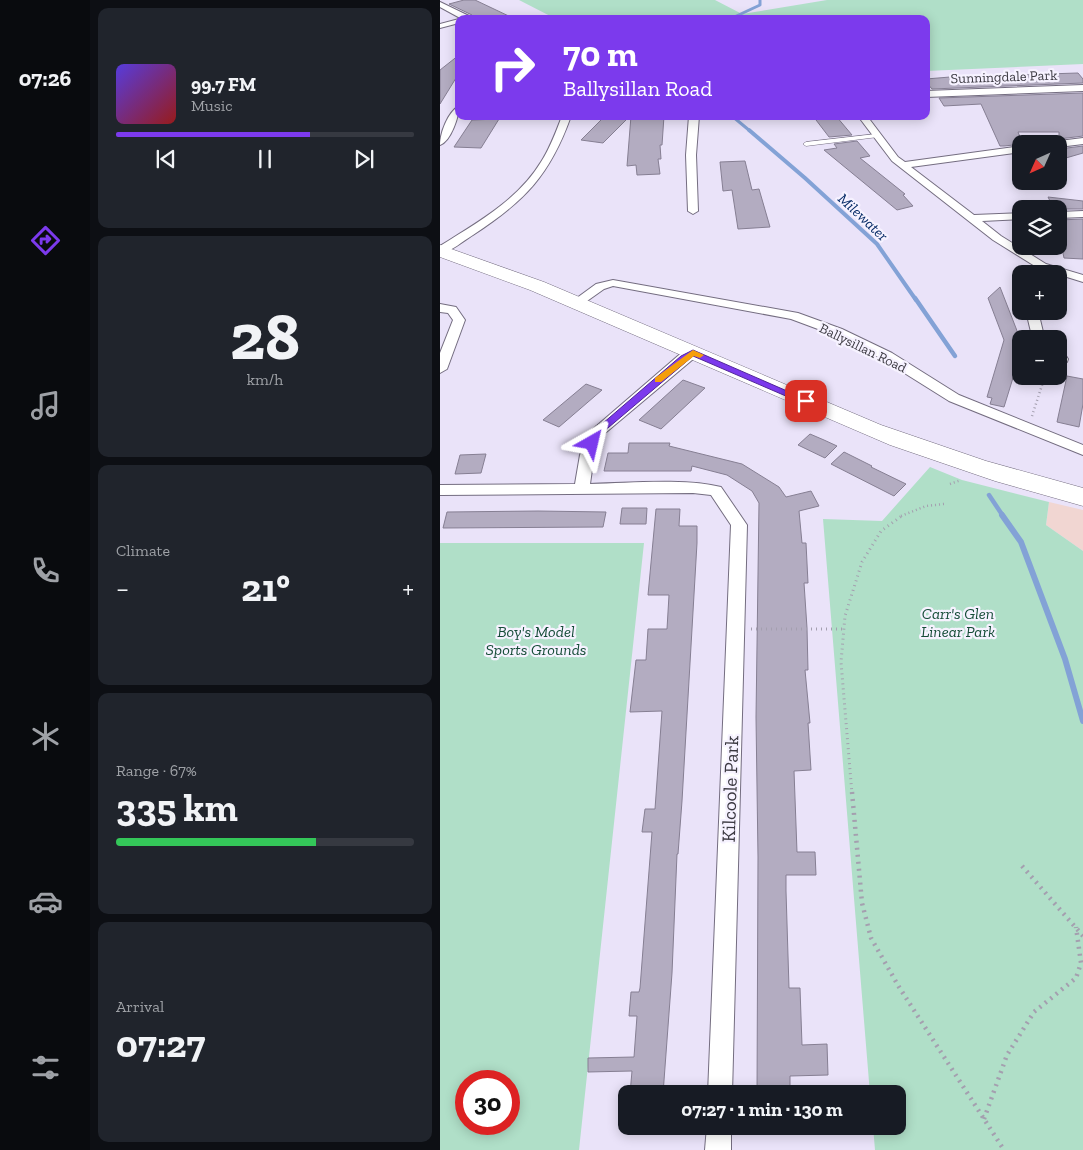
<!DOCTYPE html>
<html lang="en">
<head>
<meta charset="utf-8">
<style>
  :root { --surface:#171b24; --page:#20242c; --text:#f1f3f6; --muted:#9ea1a6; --line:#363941; --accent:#7c3aed }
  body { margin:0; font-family:"Zilla Slab",serif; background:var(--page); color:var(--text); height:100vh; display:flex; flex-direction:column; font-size:19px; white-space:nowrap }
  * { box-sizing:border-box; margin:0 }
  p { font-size:16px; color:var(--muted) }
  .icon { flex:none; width:28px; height:28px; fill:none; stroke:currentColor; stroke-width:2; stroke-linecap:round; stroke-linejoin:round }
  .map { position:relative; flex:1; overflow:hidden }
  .panel { display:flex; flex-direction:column; gap:8px; padding:8px; background:#0d0f14; width:350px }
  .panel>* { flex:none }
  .guide { position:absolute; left:15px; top:15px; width:475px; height:105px; border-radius:10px; box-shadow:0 2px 12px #0003; background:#7c3aed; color:#fff; overflow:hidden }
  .needle { width:32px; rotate:225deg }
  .tools { position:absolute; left:572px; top:135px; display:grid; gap:10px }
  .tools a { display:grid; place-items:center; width:55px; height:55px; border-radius:10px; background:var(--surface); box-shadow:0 2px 12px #0003; font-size:25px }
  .speed { position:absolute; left:15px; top:1070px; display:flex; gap:10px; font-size:25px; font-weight:700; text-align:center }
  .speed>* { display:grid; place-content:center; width:65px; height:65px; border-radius:50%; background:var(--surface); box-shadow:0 2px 12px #0003; line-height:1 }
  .speed .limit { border:8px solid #d22; background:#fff; color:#111 }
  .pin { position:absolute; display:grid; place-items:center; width:42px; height:42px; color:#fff; margin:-21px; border-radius:10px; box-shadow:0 2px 8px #0006 }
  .me { position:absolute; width:55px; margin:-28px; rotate:37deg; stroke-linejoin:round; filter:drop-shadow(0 0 4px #0008) }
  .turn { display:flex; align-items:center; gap:18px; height:105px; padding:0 25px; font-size:22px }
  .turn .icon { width:65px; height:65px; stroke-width:2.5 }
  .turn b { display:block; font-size:35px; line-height:42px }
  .big { font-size:38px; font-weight:800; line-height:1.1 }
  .panel .widget { flex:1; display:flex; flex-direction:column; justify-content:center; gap:8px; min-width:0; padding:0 18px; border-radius:10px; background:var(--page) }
  .panel .dial { align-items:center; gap:0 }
  .dial b { font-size:65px; line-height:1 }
  .song { display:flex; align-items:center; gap:15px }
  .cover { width:60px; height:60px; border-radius:8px; background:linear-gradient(135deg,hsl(250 70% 55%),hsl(0 70% 35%)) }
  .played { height:5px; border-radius:2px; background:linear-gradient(90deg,var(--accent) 65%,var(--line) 65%) }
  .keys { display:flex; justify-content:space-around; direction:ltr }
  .heat { display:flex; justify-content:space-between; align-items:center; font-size:28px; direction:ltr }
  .charge { height:8px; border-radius:4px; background:linear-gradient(90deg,#34c759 67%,var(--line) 0) }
  .trip { position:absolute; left:178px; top:1085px; width:288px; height:50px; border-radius:10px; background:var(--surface); box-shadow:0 2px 12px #0003; font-weight:800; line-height:50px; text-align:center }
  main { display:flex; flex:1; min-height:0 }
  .tab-bar { display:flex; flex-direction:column; width:90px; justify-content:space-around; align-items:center; background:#090b0e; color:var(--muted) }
  .tab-bar .icon { width:35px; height:35px }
  .tab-bar .active { color:var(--accent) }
  .tab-bar b { font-size:22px; color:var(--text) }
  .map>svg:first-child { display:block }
</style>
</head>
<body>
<main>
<nav class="tab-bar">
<b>07:26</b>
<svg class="icon active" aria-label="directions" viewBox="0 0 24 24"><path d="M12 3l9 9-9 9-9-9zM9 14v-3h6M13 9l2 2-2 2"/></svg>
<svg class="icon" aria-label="music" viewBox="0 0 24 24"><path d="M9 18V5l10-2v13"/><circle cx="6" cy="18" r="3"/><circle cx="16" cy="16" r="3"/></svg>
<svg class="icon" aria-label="phone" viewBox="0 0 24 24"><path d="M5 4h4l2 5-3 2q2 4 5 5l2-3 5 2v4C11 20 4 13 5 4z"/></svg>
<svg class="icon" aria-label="climate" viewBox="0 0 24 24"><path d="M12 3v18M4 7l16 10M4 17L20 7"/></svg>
<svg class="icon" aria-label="car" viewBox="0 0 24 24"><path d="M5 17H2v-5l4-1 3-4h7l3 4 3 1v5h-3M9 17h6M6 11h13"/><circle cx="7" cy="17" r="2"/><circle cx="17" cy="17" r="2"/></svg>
<svg class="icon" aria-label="filters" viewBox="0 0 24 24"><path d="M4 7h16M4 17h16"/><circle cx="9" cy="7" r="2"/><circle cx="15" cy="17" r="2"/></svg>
</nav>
<section class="panel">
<div class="widget">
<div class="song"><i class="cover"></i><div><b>99.7 FM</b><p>Music</p></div></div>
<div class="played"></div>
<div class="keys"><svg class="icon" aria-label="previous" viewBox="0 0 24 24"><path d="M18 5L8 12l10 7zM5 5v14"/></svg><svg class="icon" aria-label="pause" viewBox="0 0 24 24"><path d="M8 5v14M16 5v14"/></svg><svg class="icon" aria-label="next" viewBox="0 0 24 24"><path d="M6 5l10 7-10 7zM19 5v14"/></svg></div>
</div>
<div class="widget dial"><b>28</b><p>km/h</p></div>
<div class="widget"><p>Climate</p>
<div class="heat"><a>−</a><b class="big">21°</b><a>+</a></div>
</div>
<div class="widget"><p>Range · 67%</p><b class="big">335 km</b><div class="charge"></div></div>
<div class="widget"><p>Arrival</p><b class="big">07:27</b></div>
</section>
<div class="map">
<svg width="643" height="1150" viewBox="0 0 643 1150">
  <rect width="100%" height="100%" fill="#eae3f9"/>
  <!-- education -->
  <polygon fill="#f1d6d2" points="609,502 643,510 643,551 606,525"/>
  <!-- green -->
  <g fill="#b0dfc8" fill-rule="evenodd">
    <polygon points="79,0 275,0 302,14 387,0 643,0 643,64 486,71 486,19 116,19"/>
    <polygon points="490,467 522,480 609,502 606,525 643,551 643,1150 435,1150 433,1126 456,1126 456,1094 430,1094 383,519 442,521"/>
    <path d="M 0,543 L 204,543 L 139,1150 L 0,1150 ZM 26,1081 L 69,1081 L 69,1124 L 26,1124 Z"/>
  </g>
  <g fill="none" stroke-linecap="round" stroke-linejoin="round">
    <!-- stream-far3 -->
    <g stroke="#83a2d6" stroke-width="3">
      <polyline points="290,19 320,5 320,0"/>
      <polyline points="292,116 310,131"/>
    </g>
    <!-- stream-far2 -->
    <polyline stroke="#83a2d6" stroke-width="4" points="309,130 365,178 437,244 476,300"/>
    <!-- stream-far1 -->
    <g stroke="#83a2d6" stroke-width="4.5">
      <polyline points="475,298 515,356"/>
      <polyline points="549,495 563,516"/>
    </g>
    <!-- stream -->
    <polyline stroke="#83a2d6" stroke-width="6" points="562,515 581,542 625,659 643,721"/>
  </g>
  <!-- building -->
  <g fill="#b3acc1" stroke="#867f93">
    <polygon points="24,0 35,0 75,19 34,19 32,15 9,4"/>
    <polygon points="19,55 19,78 16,78 0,104 0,70"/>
    <polygon points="638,73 643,79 643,83 492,89 486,82 486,79 510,77"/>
    <polygon points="643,93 643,136 619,139 619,132 578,132 583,144 564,146 560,146 541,104 504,106 499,98"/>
    <polygon points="165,116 190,116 163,143 141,140"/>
    <polygon points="191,116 224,116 222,145 220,145 221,159 218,159 220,174 197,175 196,165 187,166"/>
    <polygon points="373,116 396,116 412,135 389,137"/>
    <polygon points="59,119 41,148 14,147 32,120"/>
    <polygon points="417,141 430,156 420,158 465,194 463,195 473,206 457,210 384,150 397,148 394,144"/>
    <polygon points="643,146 643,153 619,160 619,149"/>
    <polygon points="305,161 312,190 319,189 330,227 298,229 292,190 283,191 280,162"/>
    <polygon points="608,197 643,201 643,209 614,209"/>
    <polygon points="643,219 643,259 624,258 619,234 619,220"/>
    <polygon points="560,287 581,341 581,352 564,407 550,404 552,398 547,397 564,340 548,298"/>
    <polygon points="627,376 643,379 643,404 639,427 617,422"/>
    <polygon points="243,380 265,388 221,429 199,420"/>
    <polygon points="146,384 162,390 119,427 103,420"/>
    <polygon points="370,434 384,440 397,446 385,458 358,445"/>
    <polygon points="189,443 230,443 229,446 302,464 339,487 346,497 371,491 379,506 359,511 362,543 366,543 368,583 364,583 367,628 368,670 365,670 370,723 368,723 371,770 354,771 357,852 375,852 376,875 346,875 346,891 349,988 360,988 362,1045 387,1044 388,1075 350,1076 350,1094 317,1094 318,857 316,717 319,503 312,491 287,475 252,466 251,471 164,471 168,453 188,453"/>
    <polygon points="404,452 432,466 431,467 466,484 454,496 391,464"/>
    <polygon points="46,454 41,473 15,474 20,455"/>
    <polygon points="182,508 207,508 206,524 180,524"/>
    <polygon points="216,509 240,509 239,526 257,526 257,543 242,801 238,854 237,854 232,973 223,1094 190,1094 192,1071 148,1072 148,1058 194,1057 197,1016 189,1016 191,992 199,992 200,988 212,832 202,832 205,809 215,809 222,711 190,712 196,660 206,660 208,629 227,629 229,595 208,595"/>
    <polygon points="98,511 166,512 163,527 3,528 7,512"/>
  </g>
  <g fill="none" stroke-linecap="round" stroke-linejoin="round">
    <!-- lane casing -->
    <g stroke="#746d80" stroke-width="1">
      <polygon id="lane" points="436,134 438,135 438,137 366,146 363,144 366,142"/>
    </g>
    <!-- street casing -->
    <g stroke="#746d80" stroke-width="2">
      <g id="street">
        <polygon points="0,2 31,17 32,19 22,19 0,7"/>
        <polygon points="19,19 19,23 0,28 0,24"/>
        <polygon points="643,85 643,91 486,97 486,91"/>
        <path d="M 19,106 C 19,116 11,141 0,145 C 0,133 8,112 19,106 Z"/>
        <path d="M 122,116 L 131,116 C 110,175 85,201 33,235 C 23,241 12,251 0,254 L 0,246 C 37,223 78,200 101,162 C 110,148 116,132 122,116 Z"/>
        <polygon points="249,116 259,116 256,155 258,211 253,214 248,211 246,155"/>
        <polygon points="418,116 427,116 458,157 465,162 581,146 581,152 471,167 534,215 581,213 581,219 542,221 561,236 606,264 643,275 643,282 598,268 553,240 452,161"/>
        <polygon points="643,138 643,144 619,147 619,144 614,144 619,141"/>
        <polygon points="643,211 643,217 619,218 619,212"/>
        <polygon points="173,280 358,313 402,329 452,353 519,395 643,445 643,455 509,401 442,359 394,335 351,319 173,286 164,289 140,306 136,307 130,303 156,284"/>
        <polygon points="0,304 16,307 25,320 7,369 0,373 0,353 13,320 8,313 0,312"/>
        <polygon points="586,311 598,311 603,332 607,339 595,339 591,332"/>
        <path d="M 253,348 L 259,352 L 258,355 L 164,434 L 154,455 L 150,484 C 188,483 246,478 281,487 L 307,525 L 292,1094 L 268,1094 L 291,525 L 271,495 L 253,493 L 0,495 L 0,485 L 135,484 L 140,455 L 153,429 L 239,355 Z"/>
        <polygon points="619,352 624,353 628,359 627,362 619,362"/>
        <polygon points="267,1126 291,1126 291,1150 265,1150"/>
      </g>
    </g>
    <!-- highway casing -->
    <g stroke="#746d80" stroke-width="1">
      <polygon id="highway" points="0,245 104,282 441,425 546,461 643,488 643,506 555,481 450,445 90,290 0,257"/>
    </g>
    <!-- path-far2 -->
    <g stroke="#a49faf" stroke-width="2.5" stroke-dasharray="1 3" stroke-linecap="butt">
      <polyline points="592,416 605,376"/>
      <polyline points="510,484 521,480"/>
      <polyline points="461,516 486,506 504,504"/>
    </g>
    <!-- path-far1 -->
    <g stroke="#a49faf" stroke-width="3" stroke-dasharray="1 4" stroke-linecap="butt">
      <polyline points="311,629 404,629"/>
      <polyline points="412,794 401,662 405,616 422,562 441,531 463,515"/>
    </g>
    <!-- path -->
    <g stroke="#a49faf" stroke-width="4.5" stroke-dasharray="2 5" stroke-linecap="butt">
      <polyline points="412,792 422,903 431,938 459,987 564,1150"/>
      <polyline points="582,866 643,936"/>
      <polyline points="544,1119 567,1055 594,1012 636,978 641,963 636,927"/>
    </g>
    <!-- lane -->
    <use href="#lane" fill="#fff" fill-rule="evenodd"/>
    <!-- street -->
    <use href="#street" fill="#fff" fill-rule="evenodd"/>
    <!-- highway -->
    <use href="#highway" fill="#fff" fill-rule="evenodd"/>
  </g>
  <!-- route -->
  <polygon fill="#7c3aed" stroke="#51269a" points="253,350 370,401 366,404 362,403 253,356 162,433 156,446 149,446 147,443 155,430 241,356"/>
  <!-- slow -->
  <polygon fill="#f59e0b" points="253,350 264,355 260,358 254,356 221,382 215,382 215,378"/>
  <g text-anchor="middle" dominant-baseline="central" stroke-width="4.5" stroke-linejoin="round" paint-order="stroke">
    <!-- far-street labels -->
    <g font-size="14" fill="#3a3840" stroke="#f6f2ff">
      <text transform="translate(564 77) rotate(-2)">Sunningdale Park</text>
      <text transform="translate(423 348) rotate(26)">Ballysillan Road</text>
    </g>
    <!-- far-water labels -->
    <g font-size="15" font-style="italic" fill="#052a66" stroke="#f6f2ff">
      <text transform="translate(423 217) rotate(43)">Milewater</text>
    </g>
    <!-- park labels -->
    <g font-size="16" font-style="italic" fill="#154c37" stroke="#f6f2ff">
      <text x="518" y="613">Carr's Glen<tspan x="518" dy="18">Linear Park</tspan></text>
      <text x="96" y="631">Boy's Model<tspan x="96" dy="18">Sports Grounds</tspan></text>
    </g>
    <!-- near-street labels -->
    <g font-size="19" fill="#3a3840" stroke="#f6f2ff">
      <text transform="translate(290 789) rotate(-88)">Kilcoole Park</text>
    </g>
  </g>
</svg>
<div class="tools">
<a><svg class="needle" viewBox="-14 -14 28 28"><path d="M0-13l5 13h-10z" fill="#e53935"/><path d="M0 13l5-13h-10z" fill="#9ea1a6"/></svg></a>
<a><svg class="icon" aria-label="layers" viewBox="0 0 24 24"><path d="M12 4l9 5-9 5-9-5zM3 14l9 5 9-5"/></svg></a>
<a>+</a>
<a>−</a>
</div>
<div class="speed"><div class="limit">30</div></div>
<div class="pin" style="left:366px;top:401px;background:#d93025"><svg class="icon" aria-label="arrive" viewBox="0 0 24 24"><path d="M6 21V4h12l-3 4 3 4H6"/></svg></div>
<svg class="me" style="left:152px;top:443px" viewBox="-20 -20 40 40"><path d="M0-17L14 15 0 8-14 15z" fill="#7c3aed" stroke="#fff" stroke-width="4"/></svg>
<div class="trip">07:27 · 1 min · 130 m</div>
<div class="guide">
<div class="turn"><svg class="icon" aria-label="right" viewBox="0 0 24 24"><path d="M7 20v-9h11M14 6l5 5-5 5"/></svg><div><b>70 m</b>Ballysillan Road</div></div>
</div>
</div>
</main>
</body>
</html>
